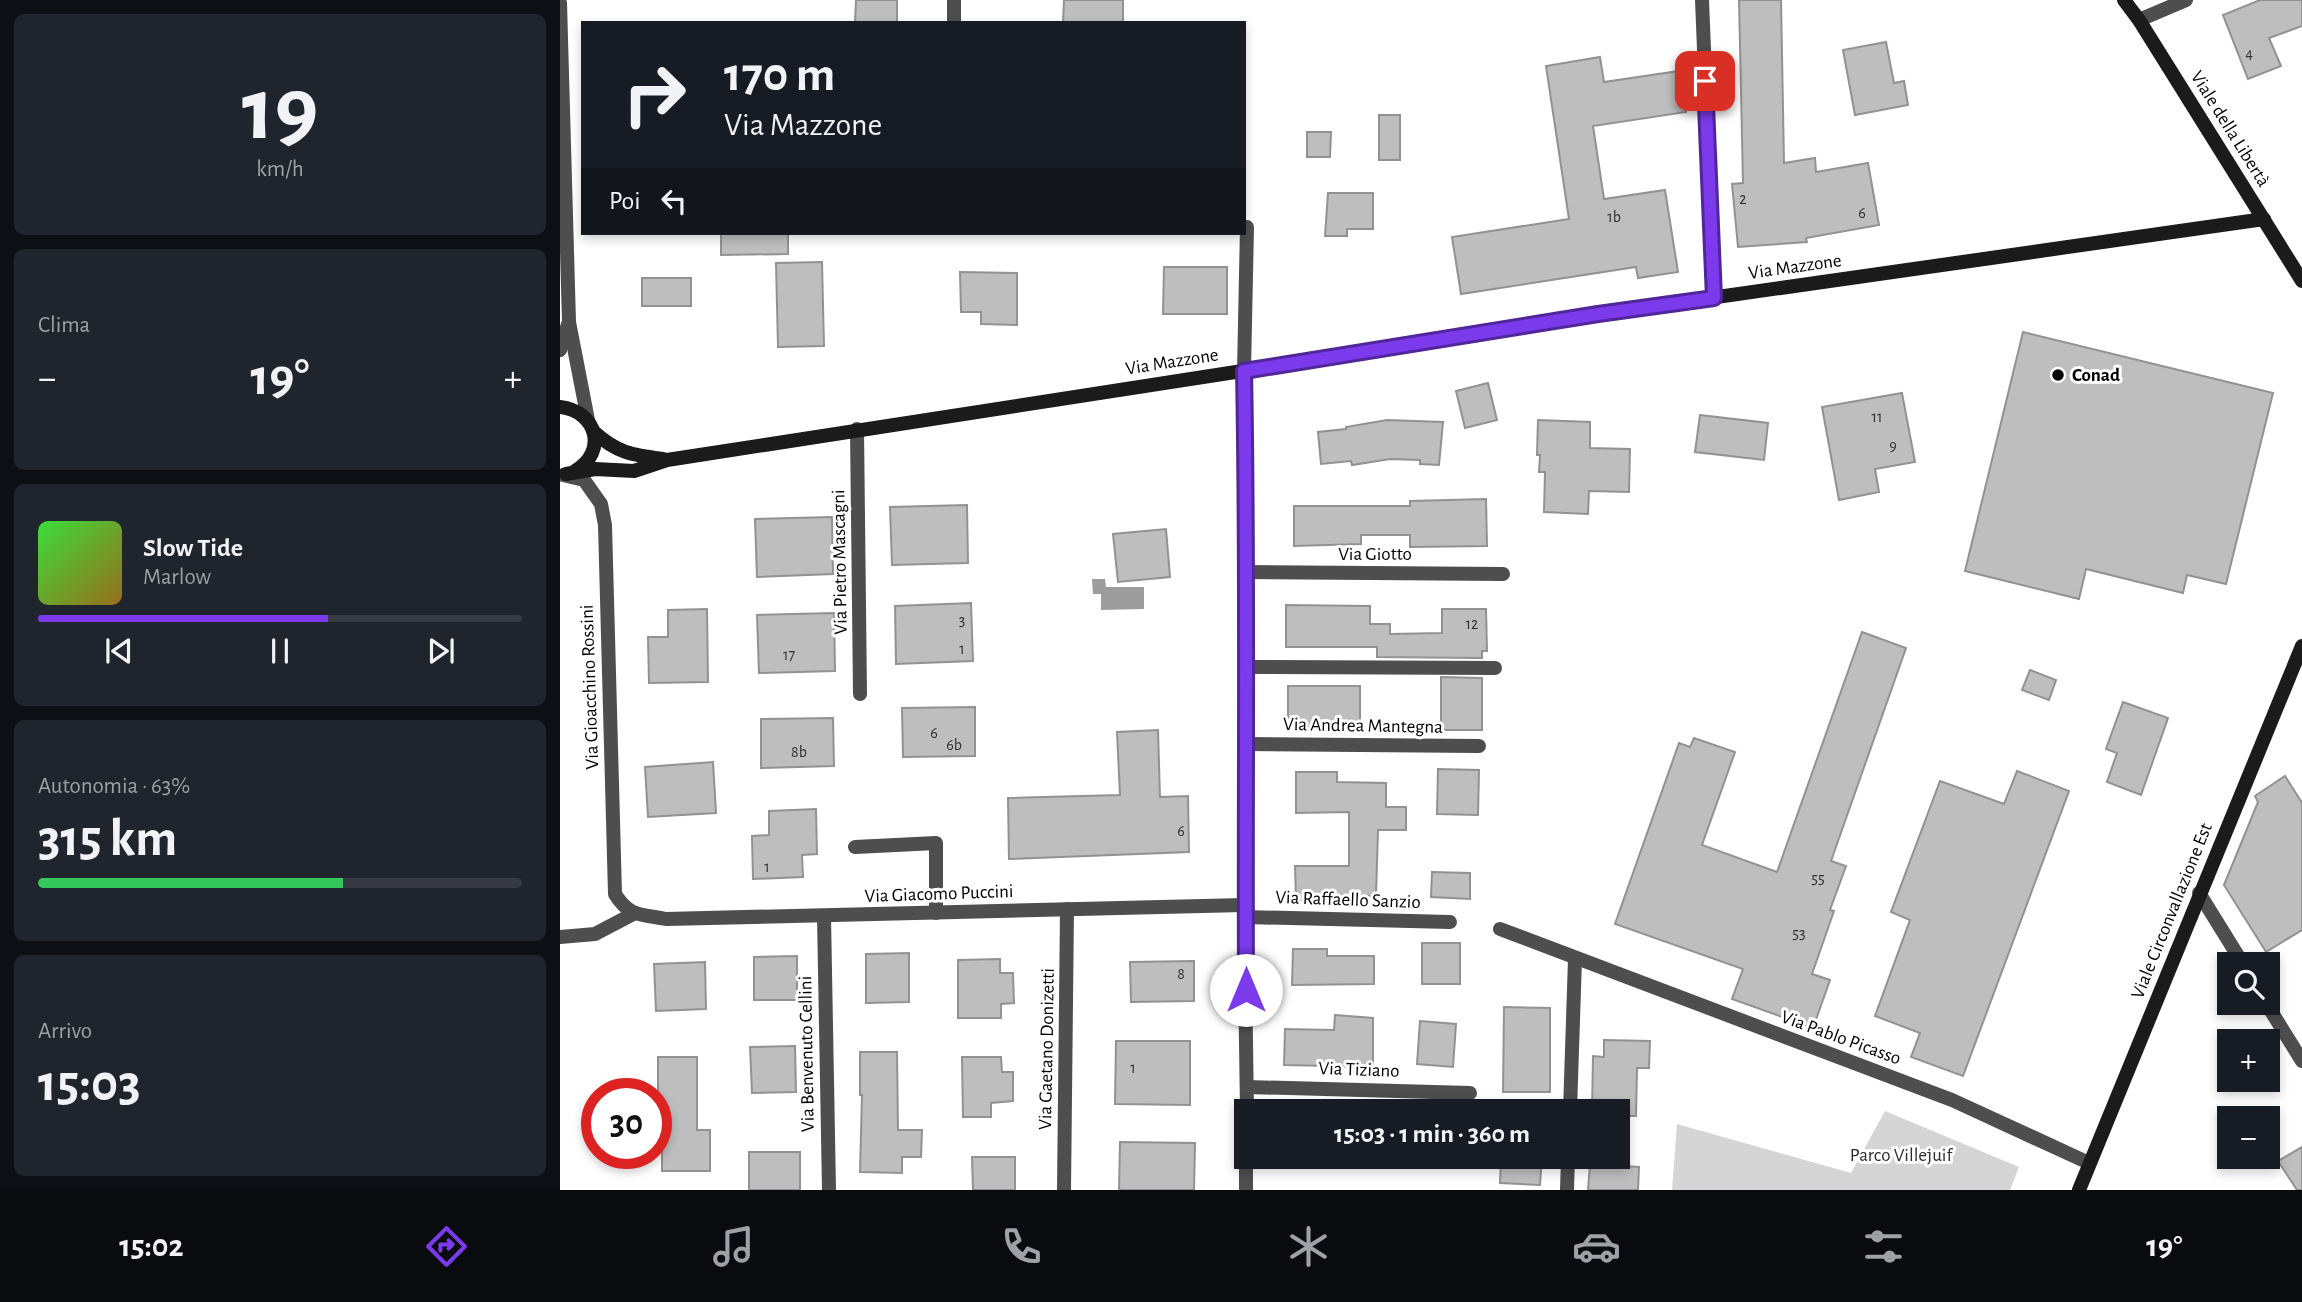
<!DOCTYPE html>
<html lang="it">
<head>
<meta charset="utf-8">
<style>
  :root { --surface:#171b24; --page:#20242c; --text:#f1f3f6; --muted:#9ea1a6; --line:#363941; --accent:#7c3aed }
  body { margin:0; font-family:"Alegreya Sans",sans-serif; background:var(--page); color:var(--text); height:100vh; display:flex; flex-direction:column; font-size:26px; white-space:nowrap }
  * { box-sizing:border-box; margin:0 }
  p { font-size:23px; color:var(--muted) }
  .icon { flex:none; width:38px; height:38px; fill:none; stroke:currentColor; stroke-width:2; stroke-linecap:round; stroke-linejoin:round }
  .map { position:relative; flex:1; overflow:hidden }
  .panel { display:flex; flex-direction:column; gap:14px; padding:14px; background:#0d0f14; width:560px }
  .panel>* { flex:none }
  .banner { position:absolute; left:21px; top:21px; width:665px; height:214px; border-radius:0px; box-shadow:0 4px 10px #0003; background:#171b24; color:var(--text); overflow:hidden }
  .fabs { position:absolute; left:1657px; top:952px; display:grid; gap:14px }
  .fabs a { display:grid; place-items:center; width:63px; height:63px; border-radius:0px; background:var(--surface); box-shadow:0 4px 10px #0003; font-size:35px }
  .speed { position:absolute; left:21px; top:1078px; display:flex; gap:14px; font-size:35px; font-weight:700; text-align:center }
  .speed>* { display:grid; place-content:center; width:91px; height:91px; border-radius:50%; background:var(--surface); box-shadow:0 4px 10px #0003; line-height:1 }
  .speed .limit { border:10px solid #d22; background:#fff; color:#111 }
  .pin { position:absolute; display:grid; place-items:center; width:60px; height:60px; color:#fff; margin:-30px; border-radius:14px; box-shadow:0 4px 10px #0006 }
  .me { position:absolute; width:77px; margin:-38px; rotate:0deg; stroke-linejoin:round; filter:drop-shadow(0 0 5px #0008) }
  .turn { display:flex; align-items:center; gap:24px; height:147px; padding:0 28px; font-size:32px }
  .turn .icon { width:91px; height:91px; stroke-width:2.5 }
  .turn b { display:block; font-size:49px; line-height:60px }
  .then { display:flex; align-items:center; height:66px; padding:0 28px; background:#0003; gap:14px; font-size:26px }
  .big { font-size:52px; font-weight:600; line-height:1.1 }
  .panel .widget { flex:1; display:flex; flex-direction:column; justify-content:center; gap:10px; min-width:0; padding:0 24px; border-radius:10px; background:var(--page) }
  .panel .dial { align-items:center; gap:0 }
  .dial b { font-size:91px; line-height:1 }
  .song { display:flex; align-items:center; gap:21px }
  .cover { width:84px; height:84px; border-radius:10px; background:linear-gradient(135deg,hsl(120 70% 55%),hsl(40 70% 35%)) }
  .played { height:7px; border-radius:4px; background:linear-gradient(90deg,var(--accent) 60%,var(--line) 60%) }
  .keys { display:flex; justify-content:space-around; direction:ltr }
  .heat { display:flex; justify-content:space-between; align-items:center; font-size:38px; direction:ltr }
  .charge { height:10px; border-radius:5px; background:linear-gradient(90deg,#34c759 63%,var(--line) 0) }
  .trip { position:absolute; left:674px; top:1099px; width:396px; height:70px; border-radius:0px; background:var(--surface); box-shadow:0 4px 10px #0003; font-weight:600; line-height:70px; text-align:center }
  .tab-bar { display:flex; height:112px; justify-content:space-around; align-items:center; background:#090b0e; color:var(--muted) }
  .tab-bar .icon { width:49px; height:49px }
  .tab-bar .current { color:var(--accent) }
  .tab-bar b { font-size:32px; color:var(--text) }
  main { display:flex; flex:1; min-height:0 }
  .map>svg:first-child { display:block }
</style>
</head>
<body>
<main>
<section class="panel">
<div class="widget dial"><b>19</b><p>km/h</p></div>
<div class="widget"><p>Clima</p>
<div class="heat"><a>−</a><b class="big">19°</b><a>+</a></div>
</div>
<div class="widget">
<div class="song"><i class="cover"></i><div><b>Slow Tide</b><p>Marlow</p></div></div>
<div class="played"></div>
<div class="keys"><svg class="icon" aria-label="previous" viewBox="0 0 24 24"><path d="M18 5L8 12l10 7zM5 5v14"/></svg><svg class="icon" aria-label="pause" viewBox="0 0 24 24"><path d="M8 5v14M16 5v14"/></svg><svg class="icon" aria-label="next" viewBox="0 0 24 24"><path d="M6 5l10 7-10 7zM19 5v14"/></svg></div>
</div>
<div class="widget"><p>Autonomia · 63%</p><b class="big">315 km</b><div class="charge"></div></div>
<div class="widget"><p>Arrivo</p><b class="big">15:03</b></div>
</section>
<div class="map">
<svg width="1742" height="1190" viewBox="0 0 1742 1190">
  <rect width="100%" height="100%" fill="#fff"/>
  <!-- green -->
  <polygon fill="#d5d5d5" points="1325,1111 1459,1167 1450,1190 1112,1190 1117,1124 1291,1173"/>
  <!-- water -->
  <polygon fill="#9c9c9c" points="532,579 545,579 546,587 584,587 584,609 541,610 541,594 533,594"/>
  <!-- building -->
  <g fill="#bebebe" stroke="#929292" stroke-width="2">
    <polygon points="296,0 337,0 337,23 295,23"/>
    <polygon points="504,0 563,0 563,23 503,23"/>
    <polygon points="1179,0 1221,0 1224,163 1255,158 1256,172 1308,163 1319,225 1246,238 1247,242 1178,247 1172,184 1183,183"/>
    <polygon points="1700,0 1742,0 1742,26 1709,38 1721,66 1688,79 1663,15"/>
    <polygon points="1326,42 1334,83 1344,81 1348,105 1295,115 1283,50"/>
    <polygon points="1040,57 1044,82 1119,71 1126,112 1033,126 1044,199 1105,190 1118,272 1078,278 1076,267 901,294 892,237 1009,219 986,66"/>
    <rect x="819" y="115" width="21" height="45"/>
    <polygon points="747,132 771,132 770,157 747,157"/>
    <polygon points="768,193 813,193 813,229 787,229 787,236 765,236"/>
    <polygon points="161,233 228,233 228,254 161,255"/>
    <polygon points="262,262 264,346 218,347 216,263"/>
    <polygon points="604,267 667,267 667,314 603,314"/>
    <polygon points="400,272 457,273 457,325 421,324 421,312 401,312"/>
    <rect x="82" y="278" width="49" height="28"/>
    <polygon points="1463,332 1713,393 1666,584 1627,575 1623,593 1526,569 1519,599 1405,571"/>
    <polygon points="928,383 937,420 905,428 896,391"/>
    <polygon points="1342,393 1355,462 1315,469 1319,492 1279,500 1262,407"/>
    <polygon points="1140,415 1208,423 1204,460 1135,452"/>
    <polygon points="827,420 883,422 879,465 860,464 860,460 830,459 792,465 791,461 761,464 758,432 786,429 786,427"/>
    <polygon points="978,420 1030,422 1030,448 1070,449 1069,492 1029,491 1028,514 984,512 985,472 979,472 980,455 977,455"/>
    <polygon points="926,499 927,546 850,547 850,535 801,535 801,544 734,546 734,506 850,506 850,501"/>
    <polygon points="407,505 408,563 332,565 330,507"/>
    <polygon points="272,517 273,574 197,577 195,519"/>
    <polygon points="606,529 610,577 558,582 553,534"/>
    <polygon points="411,603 413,661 336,664 335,606"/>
    <polygon points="726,605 810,606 810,624 830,624 830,634 882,633 882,609 926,609 927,651 922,651 922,658 817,657 817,647 726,647"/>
    <polygon points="147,609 148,682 89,683 88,637 108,637 108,610"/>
    <polygon points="274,613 275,671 199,673 197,615"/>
    <polygon points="1302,632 1346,648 1271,861 1286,866 1270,910 1274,911 1252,974 1270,980 1253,1028 1172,999 1183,969 1055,924 1119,743 1130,747 1134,738 1175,752 1142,845 1217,872"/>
    <polygon points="1470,670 1496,680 1489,700 1462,690"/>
    <polygon points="881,677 922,678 922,730 881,730"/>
    <rect x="728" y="686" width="72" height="40"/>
    <polygon points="1563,702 1608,718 1581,795 1547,782 1557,753 1546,749"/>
    <polygon points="415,707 415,756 343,757 342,708"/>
    <polygon points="273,718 274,766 201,768 201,719"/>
    <polygon points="598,730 600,797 628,796 629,852 449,859 448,798 560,795 557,732"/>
    <polygon points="153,762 156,813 88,817 85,767"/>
    <polygon points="878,769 919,770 918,815 877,814"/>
    <polygon points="1457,771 1509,791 1403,1076 1351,1057 1360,1033 1315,1016 1350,920 1331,912 1380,781 1444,804"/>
    <polygon points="736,772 777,772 777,782 826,783 826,807 846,807 846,830 818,830 816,896 779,895 779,901 736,900 735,866 789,866 789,812 736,813"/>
    <polygon points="1725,776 1742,803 1742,930 1706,952 1664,885 1698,802 1695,796"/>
    <polygon points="256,809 257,854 242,855 243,877 193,879 192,836 209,835 209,811"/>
    <polygon points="872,872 910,873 910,899 871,897"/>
    <rect x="862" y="943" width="38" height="41"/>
    <polygon points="733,949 767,949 767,956 814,956 814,984 732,985"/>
    <polygon points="349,953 349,1002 306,1003 306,954"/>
    <polygon points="237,956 237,1000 194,1000 194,957"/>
    <polygon points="440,959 440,973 453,973 454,1003 441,1004 441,1018 398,1018 398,960"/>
    <polygon points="634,961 634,1001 571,1002 570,962"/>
    <polygon points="145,962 146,1009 96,1011 94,964"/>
    <polygon points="944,1007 990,1008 990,1092 943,1092"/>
    <polygon points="775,1015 813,1018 813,1067 724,1065 725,1029 774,1030"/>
    <polygon points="860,1021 896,1024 893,1067 857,1064"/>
    <polygon points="1044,1040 1090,1041 1089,1068 1077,1068 1076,1116 1057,1116 1057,1111 1032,1111 1033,1056 1044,1057"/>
    <polygon points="556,1041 630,1041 630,1105 555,1104"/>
    <polygon points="235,1046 236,1092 192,1093 190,1047"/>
    <polygon points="300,1052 337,1052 338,1130 362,1130 361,1157 342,1157 342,1173 300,1172 302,1095 300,1095"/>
    <polygon points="98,1057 137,1057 137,1130 150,1130 150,1171 102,1171 102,1132 98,1132"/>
    <polygon points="402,1057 441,1057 442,1072 453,1072 453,1101 431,1103 431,1117 403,1117"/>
    <polygon points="560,1142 635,1143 634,1190 559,1190"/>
    <polygon points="1742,1147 1742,1190 1737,1190 1718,1161"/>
    <rect x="189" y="1152" width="51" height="38"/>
    <polygon points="412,1157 455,1157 455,1190 413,1190"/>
    <polygon points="941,1157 982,1157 980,1185 940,1183"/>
    <polygon points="1030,1164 1079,1167 1078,1190 1028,1190"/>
  </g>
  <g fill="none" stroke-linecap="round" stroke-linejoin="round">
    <!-- lane -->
    <g stroke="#4e4e4e" stroke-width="14">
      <polyline points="684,371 687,227"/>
      <polyline points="686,667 935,668"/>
    </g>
    <!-- street -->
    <g stroke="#4e4e4e" stroke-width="14">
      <polyline points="394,0 394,23"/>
      <polyline points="1142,0 1154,298"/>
      <polyline points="0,3 9,322 28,420"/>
      <polyline points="1579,20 1626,0"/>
      <polyline points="0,350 8,324"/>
      <polyline points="684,371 687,572 684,905 687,1111"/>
      <polyline points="297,429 300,694"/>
      <path d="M 3,475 L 24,480 L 41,504 L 45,525 L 55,894 C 69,917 81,914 106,919 L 684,905"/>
      <polyline points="687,572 943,574"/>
      <polyline points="686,744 919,746"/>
      <polyline points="295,847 376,843 376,913"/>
      <polyline points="1639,893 1683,964"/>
      <polyline points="264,916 269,1190"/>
      <polyline points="685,917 890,922"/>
      <polyline points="940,929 1392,1100 1529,1163"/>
      <polyline points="0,937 35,934 75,913"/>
      <polyline points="1706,1003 1742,1061"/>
      <polyline points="687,1087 910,1093"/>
      <polyline points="1010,1111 1015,959"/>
      <polyline points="504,1190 507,909"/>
      <polyline points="686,1190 686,1157"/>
      <polyline points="1007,1190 1008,1157"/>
    </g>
    <!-- secondary -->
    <g stroke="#1b1b1b" stroke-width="14">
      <polyline points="1564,0 1579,20 1742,281"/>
      <path d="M 0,407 C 37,411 48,452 15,471"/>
      <path d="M 34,432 C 57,453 72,455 103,459"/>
      <polyline points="6,474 35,469 74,471 107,460 773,357 1038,314 1704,219"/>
      <polyline points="1519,1190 1742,646"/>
    </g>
  </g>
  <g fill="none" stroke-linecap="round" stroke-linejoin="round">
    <!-- route casing -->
    <g stroke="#51269a" stroke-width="18">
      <path id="route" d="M 686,990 C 685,784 688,577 684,371 L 1038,314 L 1154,298 L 1145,81"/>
    </g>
    <!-- route -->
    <use href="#route" stroke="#7c3aed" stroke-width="12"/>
  </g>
  <!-- markers -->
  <circle fill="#000" stroke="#fff" stroke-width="2.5" cx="1498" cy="375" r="7"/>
  <g text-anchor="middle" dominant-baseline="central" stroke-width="6" stroke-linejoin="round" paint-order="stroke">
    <!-- number labels -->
    <g font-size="16" fill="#303030">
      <text x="1689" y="53">4</text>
      <text x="1183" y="199">2</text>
      <text x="1302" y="213">6</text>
      <text x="1054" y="217">1b</text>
      <text x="1317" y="417">11</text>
      <text x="1333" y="446">9</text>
      <text x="402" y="620">3</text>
      <text x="912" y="624">12</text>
      <text x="402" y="649">1</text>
      <text x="229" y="655">17</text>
      <text x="374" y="733">6</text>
      <text x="394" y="745">6b</text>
      <text x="239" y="752">8b</text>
      <text x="621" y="831">6</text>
      <text x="207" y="867">1</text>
      <text x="1258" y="878">55</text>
      <text x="1239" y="933">53</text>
      <text x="621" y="974">8</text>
      <text x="573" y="1068">1</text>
    </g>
    <!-- street labels -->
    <g font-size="19" fill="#000" stroke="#fff">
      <text transform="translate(1670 129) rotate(58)">Viale della Libertà</text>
      <text transform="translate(1235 267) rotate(-8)">Via Mazzone</text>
      <text transform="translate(612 362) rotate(-9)">Via Mazzone</text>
      <text x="815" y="554">Via Giotto</text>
      <text transform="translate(280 562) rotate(-91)">Via Pietro Mascagni</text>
      <text transform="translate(30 687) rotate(-92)">Via Gioacchino Rossini</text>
      <text transform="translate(803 726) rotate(1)">Via Andrea Mantegna</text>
      <text transform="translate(379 894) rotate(-2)">Via Giacomo Puccini</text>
      <text transform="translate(788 900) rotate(2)">Via Raffaello Sanzio</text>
      <text transform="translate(1612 911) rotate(-68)">Viale Circonvallazione Est</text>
      <text transform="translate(1281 1038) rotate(20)">Via Pablo Picasso</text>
      <text transform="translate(487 1049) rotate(-89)">Via Gaetano Donizetti</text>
      <text transform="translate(247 1054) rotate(-91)">Via Benvenuto Cellini</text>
      <text transform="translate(799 1070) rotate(2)">Via Tiziano</text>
    </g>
    <!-- poi labels -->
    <g font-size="19" font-weight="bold" fill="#000" stroke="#fff" text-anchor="start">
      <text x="1512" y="375">Conad</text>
    </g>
    <!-- park labels -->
    <g font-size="19" fill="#2c2c2c" stroke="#fff">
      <text x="1341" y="1155">Parco Villejuif</text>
    </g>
  </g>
</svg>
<div class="fabs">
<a><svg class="icon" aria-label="search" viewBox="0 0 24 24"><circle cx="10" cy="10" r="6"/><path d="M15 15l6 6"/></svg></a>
<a>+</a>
<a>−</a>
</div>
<div class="speed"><div class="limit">30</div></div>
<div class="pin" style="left:1145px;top:81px;background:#d93025"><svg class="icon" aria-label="arrive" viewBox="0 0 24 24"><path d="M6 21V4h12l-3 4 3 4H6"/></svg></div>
<svg class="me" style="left:686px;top:990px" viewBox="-20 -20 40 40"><circle r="19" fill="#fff"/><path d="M0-13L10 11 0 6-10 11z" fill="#7c3aed"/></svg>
<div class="trip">15:03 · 1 min · 360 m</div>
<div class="banner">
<div class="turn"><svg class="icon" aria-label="right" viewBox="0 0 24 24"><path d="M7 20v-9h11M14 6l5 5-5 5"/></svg><div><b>170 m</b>Via Mazzone</div></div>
<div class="then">Poi<svg class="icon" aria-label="left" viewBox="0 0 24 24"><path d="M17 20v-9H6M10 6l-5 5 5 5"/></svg></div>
</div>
</div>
</main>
<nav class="tab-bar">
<b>15:02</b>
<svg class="icon current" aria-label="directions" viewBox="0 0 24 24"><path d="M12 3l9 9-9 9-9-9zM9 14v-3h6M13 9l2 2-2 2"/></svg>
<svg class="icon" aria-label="music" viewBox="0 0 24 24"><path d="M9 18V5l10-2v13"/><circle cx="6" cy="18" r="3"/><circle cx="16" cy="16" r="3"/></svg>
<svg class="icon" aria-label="phone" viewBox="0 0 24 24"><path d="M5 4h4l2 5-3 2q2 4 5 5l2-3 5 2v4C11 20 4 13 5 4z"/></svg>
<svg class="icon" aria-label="climate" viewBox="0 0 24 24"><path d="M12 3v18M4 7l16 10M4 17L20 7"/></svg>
<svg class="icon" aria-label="car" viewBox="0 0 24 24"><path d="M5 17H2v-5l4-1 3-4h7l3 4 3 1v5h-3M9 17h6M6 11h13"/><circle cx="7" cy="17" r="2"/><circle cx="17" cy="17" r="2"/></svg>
<svg class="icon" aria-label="filters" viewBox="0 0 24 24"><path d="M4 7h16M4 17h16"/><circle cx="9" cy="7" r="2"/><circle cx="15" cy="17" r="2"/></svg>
<b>19°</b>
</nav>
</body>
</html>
